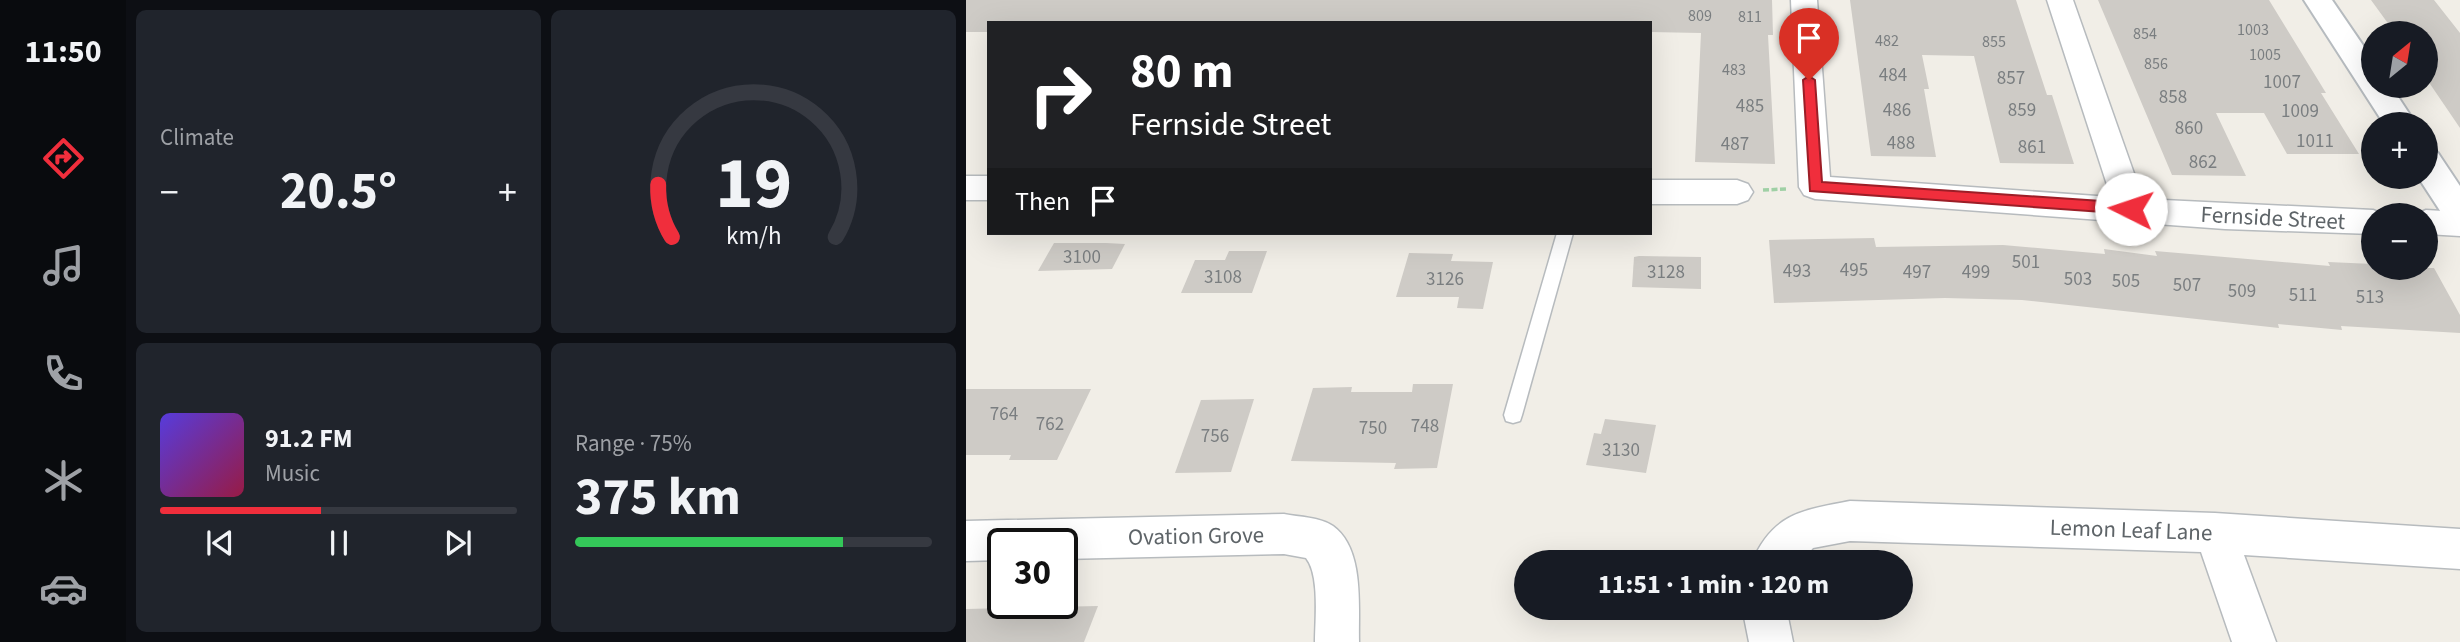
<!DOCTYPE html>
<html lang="en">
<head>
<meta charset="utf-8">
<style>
  :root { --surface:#171b24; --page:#20242c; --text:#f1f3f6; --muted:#9ea1a6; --line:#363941; --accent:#f02e3c }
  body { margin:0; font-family:"Source Sans 3",sans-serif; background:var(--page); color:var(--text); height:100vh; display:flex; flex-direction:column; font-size:26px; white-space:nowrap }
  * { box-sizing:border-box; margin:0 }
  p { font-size:23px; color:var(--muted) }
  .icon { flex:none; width:38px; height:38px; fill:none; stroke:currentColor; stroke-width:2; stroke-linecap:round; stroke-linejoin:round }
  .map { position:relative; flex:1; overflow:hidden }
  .sheet { display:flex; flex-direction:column; gap:10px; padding:10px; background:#0d0f14; width:840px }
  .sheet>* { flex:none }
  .banner { position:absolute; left:21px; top:21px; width:665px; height:214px; border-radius:0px; box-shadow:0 7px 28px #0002; background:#202124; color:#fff; overflow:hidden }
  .needle { width:46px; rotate:30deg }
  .tools { position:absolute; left:1395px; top:21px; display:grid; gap:14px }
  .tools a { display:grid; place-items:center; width:77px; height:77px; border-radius:50%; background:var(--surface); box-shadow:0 7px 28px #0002; font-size:35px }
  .speed { position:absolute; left:21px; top:528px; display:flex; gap:14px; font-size:35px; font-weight:700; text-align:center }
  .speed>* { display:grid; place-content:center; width:91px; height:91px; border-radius:50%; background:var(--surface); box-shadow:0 7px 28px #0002; line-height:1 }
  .speed .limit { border:4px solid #111; border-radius:10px; background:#fff; color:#111 }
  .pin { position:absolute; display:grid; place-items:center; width:60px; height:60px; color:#fff; margin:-72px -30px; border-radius:50% 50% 50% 0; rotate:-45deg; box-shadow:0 0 7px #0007 }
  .pin .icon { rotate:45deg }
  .me { position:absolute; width:77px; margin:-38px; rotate:274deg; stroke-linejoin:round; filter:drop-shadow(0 0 5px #0008) }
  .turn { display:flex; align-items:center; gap:24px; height:147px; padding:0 28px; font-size:32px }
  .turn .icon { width:91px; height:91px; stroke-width:2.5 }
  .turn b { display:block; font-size:49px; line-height:60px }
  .then { display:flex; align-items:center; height:66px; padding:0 28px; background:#0003; gap:14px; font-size:26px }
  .big { font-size:52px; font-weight:700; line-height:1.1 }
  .sheet .tile { flex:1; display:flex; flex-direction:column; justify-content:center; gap:10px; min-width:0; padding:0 24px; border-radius:10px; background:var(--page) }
  .sheet .dial { align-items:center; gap:0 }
  .dial svg { height:182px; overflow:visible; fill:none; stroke:var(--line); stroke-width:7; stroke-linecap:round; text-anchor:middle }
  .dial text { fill:var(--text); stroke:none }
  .song { display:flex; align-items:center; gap:21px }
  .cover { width:84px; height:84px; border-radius:10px; background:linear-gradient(135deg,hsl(250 70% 55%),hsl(340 70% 35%)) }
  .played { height:7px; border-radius:4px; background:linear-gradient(90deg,var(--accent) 45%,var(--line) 45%) }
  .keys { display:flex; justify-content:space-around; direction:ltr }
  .heat { display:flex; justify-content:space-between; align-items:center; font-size:38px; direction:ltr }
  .charge { height:10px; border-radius:5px; background:linear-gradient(90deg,#34c759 75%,var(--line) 0) }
  .sheet .tiles { flex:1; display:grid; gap:10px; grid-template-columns:repeat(2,1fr) }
  .trip { position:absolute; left:548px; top:550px; width:399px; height:70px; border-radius:35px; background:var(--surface); box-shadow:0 7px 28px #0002; font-weight:700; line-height:70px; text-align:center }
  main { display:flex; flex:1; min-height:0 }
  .menu { display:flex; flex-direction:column; width:126px; justify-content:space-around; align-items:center; background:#090b0e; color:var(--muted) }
  .menu .icon { width:49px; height:49px }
  .menu .current { color:var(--accent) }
  .menu b { font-size:32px; color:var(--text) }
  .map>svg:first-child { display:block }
</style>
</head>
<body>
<main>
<nav class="menu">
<b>11:50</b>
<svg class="icon current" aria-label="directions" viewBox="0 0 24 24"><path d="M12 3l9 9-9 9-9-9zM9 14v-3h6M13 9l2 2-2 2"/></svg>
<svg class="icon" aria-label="music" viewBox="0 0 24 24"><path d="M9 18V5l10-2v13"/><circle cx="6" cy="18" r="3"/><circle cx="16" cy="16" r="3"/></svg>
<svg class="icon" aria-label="phone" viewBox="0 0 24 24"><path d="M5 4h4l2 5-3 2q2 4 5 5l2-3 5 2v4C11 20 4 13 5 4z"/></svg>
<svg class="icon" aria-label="climate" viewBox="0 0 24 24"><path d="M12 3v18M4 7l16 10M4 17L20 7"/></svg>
<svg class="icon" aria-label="car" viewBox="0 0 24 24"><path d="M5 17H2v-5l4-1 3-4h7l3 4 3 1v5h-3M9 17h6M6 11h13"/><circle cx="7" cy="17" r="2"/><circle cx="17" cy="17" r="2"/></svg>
</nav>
<section class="sheet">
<div class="tiles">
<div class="tile"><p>Climate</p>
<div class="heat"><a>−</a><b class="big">20.5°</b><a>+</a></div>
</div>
<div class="tile dial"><svg viewBox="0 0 100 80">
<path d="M14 69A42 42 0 1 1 86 69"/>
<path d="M14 69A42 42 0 0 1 8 46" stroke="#f02e3c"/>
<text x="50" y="56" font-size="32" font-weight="700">19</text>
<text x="50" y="72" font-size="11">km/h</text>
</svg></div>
<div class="tile">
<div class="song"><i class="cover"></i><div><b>91.2 FM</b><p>Music</p></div></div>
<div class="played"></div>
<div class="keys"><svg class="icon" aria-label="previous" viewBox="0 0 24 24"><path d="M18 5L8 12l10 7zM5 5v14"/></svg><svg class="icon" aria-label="pause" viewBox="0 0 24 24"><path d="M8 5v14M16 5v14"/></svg><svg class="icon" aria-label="next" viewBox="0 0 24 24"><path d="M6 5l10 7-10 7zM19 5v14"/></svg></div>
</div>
<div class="tile"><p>Range · 75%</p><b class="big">375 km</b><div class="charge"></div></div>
</div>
</section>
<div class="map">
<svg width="1494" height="642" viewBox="0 0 1494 642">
  <rect width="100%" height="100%" fill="#f1eee7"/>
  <!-- building -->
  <g fill="#cecbc6">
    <polygon points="0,0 806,0 807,35 802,35 809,164 729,162 735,33 684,32 684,23 23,23 23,32 0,32"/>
    <polygon points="884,0 1050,0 1081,95 1086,95 1108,164 1034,163 1008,56 956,55 963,89 958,89 970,157 905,156"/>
    <polygon points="1132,0 1303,0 1360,93 1355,93 1393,154 1321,154 1298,113 1250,113 1280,176 1206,175"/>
    <polygon points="1405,0 1468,0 1494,33 1494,128 1460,78 1460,33 1429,33"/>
    <polygon points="908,238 910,247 1037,245 1139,254 1138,249 1191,256 1189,251 1364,266 1362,262 1407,264 1407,268 1468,268 1494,315 1494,333 1375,326 1376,330 1312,324 1313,328 1056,300 979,298 808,303 803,240"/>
    <polygon points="88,243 140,243 159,244 146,269 72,271"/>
    <polygon points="263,251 301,251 286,293 215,293 229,260 259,260"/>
    <polygon points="443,253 487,254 485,261 527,262 517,309 491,308 493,297 430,297"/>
    <polygon points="673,256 735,257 735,289 666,287 668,257"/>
    <polygon points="447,384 487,384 471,468 428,469 430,463 325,461 347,388 386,387 385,392 446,392"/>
    <polygon points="0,389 125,389 91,460 43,460 45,455 0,455"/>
    <polygon points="288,399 265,472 209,473 235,400"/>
    <polygon points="639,419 690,425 680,473 620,465 628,433 635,434"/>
    <polygon points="132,606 118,642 0,642 0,609"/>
  </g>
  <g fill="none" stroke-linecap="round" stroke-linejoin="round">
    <!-- lane casing -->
    <g stroke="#b7bbbe" stroke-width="3">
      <polygon id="lane" points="591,233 607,233 556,415 554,421 547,423 540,421 538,415"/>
    </g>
    <!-- street casing -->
    <g stroke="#b7bbbe" stroke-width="3">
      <g id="street">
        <polygon points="825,0 851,0 864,177 1145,197 1081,0 1107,0 1177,199 1407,210 1419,215 1407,215 1407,234 1259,229 849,199 838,195 833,187"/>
        <rect x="0" y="176" width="23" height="24"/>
        <polygon points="684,180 771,180 782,184 787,192 782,200 771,204 684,204"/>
        <polygon points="1460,210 1494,212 1494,236 1460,234 1460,215 1448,215"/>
        <path d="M 884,501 L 1249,513 L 1494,529 L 1494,569 L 1278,555 L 1310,642 L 1266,642 L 1235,552 L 884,541 L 847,548 L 835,562 L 786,562 C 807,513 837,510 884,501 Z"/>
        <path d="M 318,514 C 333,517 354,517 367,526 C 399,549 392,608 393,642 L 349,642 C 349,620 354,575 340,558 L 318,554 L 96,559 L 96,544 L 37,544 L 37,560 L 0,561 L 0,521 Z"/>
        <polygon points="776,607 820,607 827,642 783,642"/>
      </g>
    </g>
    <!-- secondary casing -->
    <g stroke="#b6bbbf" stroke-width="4">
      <g id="secondary">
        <polygon points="1338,0 1366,0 1407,60 1407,86 1425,86 1450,124 1418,124"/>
        <polygon points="1460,150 1472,153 1494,186 1494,227 1482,223 1452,177 1460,177"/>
      </g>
    </g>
    <!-- path -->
    <polyline stroke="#9fd0a5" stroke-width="3.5" stroke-dasharray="6 2.5" stroke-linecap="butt" points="797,190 820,189"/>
    <!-- lane -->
    <use href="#lane" fill="#fff" fill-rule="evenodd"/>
    <!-- street -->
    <use href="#street" fill="#fff" fill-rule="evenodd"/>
    <!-- secondary -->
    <use href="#secondary" fill="#fff" fill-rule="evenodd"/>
  </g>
  <!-- route -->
  <polygon fill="#f02e3c" stroke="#9c1e27" stroke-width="2" points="843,76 849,80 856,182 1165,203 1172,209 1165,214 844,191 837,80"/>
  <g text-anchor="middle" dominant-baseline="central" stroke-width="6" stroke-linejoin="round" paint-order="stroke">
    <!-- far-number labels -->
    <g font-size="16" fill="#7a7e80">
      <text x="734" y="16">809</text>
      <text x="784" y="17">811</text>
      <text x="1287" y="30">1003</text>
      <text x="1179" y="34">854</text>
      <text x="921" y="41">482</text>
      <text x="1028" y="42">855</text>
      <text x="1299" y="55">1005</text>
      <text x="1190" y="64">856</text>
      <text x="768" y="70">483</text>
    </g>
    <!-- number labels -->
    <g font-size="19" fill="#7a7e80">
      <text x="927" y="75">484</text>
      <text x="1045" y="78">857</text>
      <text x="1316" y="82">1007</text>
      <text x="1207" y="97">858</text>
      <text x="784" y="106">485</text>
      <text x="931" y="110">486</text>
      <text x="1056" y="110">859</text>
      <text x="1334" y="111">1009</text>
      <text x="1223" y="128">860</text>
      <text x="1349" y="141">1011</text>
      <text x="935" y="143">488</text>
      <text x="769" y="144">487</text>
      <text x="1066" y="147">861</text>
      <text x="1237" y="162">862</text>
      <text x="116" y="257">3100</text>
      <text x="1060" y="262">501</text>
      <text x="888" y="270">495</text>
      <text x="831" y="271">493</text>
      <text x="700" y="272">3128</text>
      <text x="951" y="272">497</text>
      <text x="1010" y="272">499</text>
      <text x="257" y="277">3108</text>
      <text x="479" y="279">3126</text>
      <text x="1112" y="279">503</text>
      <text x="1160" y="281">505</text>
      <text x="1221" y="285">507</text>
      <text x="1276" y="291">509</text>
      <text x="1337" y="295">511</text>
      <text x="1404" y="297">513</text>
      <text x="38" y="414">764</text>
      <text x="84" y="424">762</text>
      <text x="459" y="426">748</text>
      <text x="407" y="428">750</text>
      <text x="249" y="436">756</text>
      <text x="655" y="450">3130</text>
    </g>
    <!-- street labels -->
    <g font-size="23" fill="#5e6468" stroke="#fff">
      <text transform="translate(1307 218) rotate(3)">Fernside Street</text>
      <text transform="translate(1165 530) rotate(2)">Lemon Leaf Lane</text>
      <text transform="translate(230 536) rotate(-1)">Ovation Grove</text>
    </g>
  </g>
</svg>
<div class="tools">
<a><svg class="needle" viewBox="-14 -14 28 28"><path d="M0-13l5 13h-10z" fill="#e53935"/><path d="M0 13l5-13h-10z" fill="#9ea1a6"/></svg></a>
<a>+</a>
<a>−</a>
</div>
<div class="speed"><div class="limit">30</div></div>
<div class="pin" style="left:843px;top:80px;background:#d93025"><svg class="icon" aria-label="arrive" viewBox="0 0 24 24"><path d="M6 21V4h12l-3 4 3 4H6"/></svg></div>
<svg class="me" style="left:1165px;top:209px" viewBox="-20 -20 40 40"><circle r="19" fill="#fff"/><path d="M0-13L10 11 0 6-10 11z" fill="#f02e3c"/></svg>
<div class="trip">11:51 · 1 min · 120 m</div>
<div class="banner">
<div class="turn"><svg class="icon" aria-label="right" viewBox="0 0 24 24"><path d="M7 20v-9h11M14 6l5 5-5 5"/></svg><div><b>80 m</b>Fernside Street</div></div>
<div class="then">Then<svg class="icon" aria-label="arrive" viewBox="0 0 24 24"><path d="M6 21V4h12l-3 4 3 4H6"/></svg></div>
</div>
</div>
</main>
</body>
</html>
